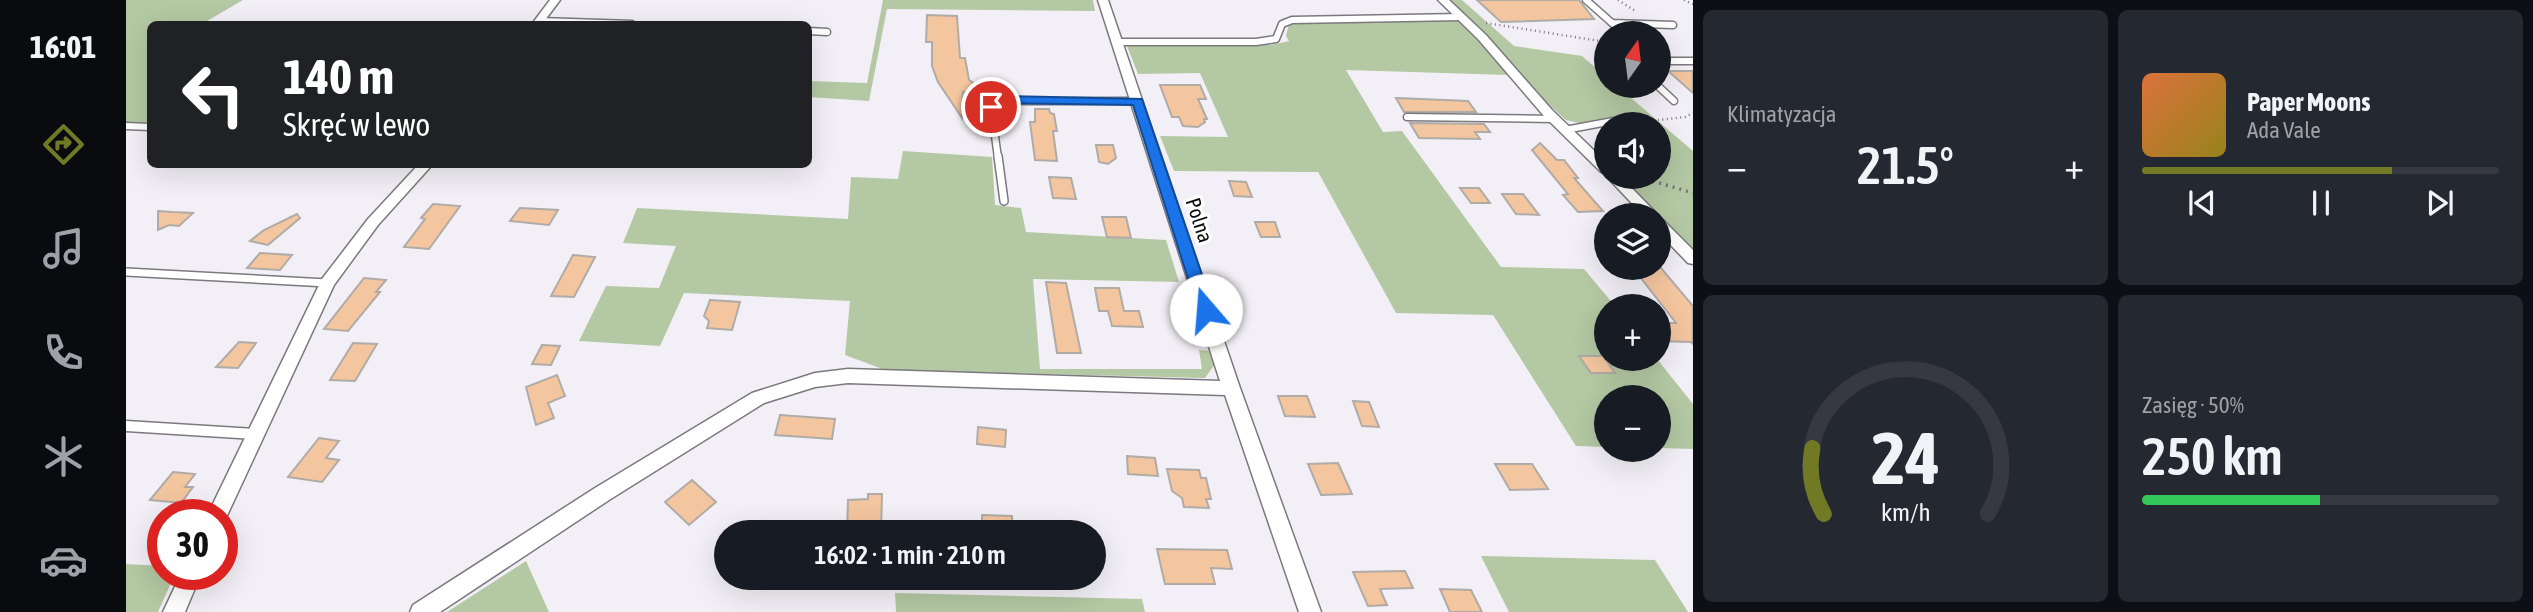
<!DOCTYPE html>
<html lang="pl">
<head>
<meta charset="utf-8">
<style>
  :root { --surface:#171b24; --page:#242831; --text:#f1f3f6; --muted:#9ea1a6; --line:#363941; --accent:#717924 }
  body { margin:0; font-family:"Asap Condensed",sans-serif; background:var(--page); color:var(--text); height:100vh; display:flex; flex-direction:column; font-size:26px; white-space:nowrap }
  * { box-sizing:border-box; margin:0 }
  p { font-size:23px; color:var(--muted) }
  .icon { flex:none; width:38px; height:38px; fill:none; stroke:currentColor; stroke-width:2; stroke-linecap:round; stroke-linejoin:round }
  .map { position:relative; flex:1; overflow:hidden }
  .drawer { display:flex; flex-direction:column; gap:10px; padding:10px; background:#0d0f14; width:840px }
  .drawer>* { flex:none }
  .top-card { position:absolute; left:21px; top:21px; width:665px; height:147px; border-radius:10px; box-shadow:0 7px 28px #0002; background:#202124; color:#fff; overflow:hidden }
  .needle { width:46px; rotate:14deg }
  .buttons { position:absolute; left:1468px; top:21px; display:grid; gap:14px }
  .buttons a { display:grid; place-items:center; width:77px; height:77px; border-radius:50%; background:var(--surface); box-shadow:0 7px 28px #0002; font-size:35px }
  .speed { position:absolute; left:21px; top:499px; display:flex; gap:14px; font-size:35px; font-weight:700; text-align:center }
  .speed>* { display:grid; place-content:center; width:91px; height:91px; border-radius:50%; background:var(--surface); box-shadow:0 7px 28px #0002; line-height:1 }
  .speed .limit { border:10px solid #d22; background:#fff; color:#111 }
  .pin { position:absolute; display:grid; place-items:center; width:60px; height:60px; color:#fff; margin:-30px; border:4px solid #fff; border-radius:50%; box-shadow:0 2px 7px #0007 }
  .me { position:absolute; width:77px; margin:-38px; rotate:342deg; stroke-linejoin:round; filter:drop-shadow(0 0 5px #0008) }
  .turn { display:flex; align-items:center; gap:24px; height:147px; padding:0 21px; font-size:32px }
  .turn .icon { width:91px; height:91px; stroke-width:2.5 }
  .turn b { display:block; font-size:49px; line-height:60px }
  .big { font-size:52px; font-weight:600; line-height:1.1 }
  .drawer .tile { flex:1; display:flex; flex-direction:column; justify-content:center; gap:10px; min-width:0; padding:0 24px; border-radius:10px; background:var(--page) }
  .drawer .dial { align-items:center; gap:0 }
  .dial svg { height:182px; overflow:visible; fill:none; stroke:var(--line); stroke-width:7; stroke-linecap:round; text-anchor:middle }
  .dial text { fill:var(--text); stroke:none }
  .song { display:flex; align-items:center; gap:21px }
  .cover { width:84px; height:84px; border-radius:10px; background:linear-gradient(135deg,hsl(20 70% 55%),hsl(50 70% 35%)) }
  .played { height:7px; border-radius:4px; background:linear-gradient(90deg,var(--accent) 70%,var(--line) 70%) }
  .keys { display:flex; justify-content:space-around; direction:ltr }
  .heat { display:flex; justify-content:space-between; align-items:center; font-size:38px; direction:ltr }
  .charge { height:10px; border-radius:5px; background:linear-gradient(90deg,#34c759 50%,var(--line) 0) }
  .drawer .tiles { flex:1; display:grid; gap:10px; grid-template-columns:repeat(2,1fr) }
  .trip { position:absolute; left:588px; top:520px; width:392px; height:70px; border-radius:35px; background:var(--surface); box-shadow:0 7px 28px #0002; font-weight:600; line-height:70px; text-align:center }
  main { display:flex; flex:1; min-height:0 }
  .menu { display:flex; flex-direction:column; width:126px; justify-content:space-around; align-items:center; background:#090b0e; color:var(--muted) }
  .menu .icon { width:49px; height:49px }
  .menu .on { color:var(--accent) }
  .menu b { font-size:32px; color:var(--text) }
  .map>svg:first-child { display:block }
</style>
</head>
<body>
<main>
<nav class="menu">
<b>16:01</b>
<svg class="icon on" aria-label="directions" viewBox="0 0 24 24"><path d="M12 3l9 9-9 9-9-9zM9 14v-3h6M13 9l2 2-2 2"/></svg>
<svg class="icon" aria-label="music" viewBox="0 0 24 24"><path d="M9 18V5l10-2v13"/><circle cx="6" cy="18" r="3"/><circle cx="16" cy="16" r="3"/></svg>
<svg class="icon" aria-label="phone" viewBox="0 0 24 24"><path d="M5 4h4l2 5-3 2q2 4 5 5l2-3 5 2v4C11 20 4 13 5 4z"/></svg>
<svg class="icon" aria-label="climate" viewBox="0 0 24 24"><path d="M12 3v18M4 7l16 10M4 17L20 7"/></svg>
<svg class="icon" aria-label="car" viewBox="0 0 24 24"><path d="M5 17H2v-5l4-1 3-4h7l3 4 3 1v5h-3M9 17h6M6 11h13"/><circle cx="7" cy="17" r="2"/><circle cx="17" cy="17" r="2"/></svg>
</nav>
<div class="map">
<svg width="1567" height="612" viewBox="0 0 1567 612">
  <rect width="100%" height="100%" fill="#f2f0f6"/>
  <!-- green -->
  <g fill="#b4c8a3">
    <polygon points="0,0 117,0 76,24 24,24 24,130 0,128"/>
    <polygon points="757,0 967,0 969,11 761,9 743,101 683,97 683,81 741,83"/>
    <polygon points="1322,0 1336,0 1388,46 1456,56 1480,77 1480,86 1491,86 1567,151 1567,251 1495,177 1533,177 1533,124 1502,124 1514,122 1505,113 1453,123 1440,120 1420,102 1362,37"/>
    <polygon points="1333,20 1357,42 1383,75 1220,70 1257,132 1276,131 1375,267 1458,269 1489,306 1480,306 1480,359 1531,359 1567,404 1567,449 1533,448 1533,397 1480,397 1480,447 1450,446 1367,315 1270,313 1192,172 1048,171 1034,136 1102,137 1074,73 1012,74 1001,46 1145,45 1163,41 1160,36 1163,24 1171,22"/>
    <polygon points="777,151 866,157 869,205 895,208 900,232 1040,240 1053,282 907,279 914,369 1076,369 1073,350 1086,351 1089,364 1079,378 759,370 719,355 724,301 558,293 534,346 453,341 480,286 533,288 550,246 497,243 511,208 722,219 725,177 772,179"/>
    <polygon points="1355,556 1529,560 1562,612 1383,612"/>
    <polygon points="400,561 423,612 321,612"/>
    <polygon points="0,564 37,566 37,574 49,574 32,612 0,612"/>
    <polygon points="769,593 1016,599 1019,612 770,612"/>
  </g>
  <!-- building -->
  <g fill="#f4c69f" stroke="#b0aba7" stroke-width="2">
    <polygon points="1351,0 1453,0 1468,19 1375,22"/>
    <polygon points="801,15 831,16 834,58 839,58 843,80 864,93 837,92 836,118 812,82 806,66 806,42 800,42"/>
    <polygon points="1542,71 1567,71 1567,93"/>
    <polygon points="1034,85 1074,85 1080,99 1072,99 1081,119 1078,119 1079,122 1072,127 1057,126 1053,117 1046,117"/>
    <polygon points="1270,98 1342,101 1350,112 1278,112"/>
    <polygon points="909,109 923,109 924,113 928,114 931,131 927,131 931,161 909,160 904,122 909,122"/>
    <polygon points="1284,123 1358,124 1364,132 1349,132 1354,139 1293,138"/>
    <polygon points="1414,143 1431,160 1438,160 1452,178 1448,178 1477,211 1452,212 1437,195 1442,194 1406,150"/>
    <polygon points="970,145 987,145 990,158 982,164 973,162"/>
    <polygon points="923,177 945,178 950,199 927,198"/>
    <polygon points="1103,181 1120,182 1126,197 1108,196"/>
    <polygon points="1334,188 1353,188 1364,203 1345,203"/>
    <polygon points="1376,194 1397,194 1413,215 1390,214"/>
    <polygon points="307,204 334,206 303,249 278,247 299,219 295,218"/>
    <polygon points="394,208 432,210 423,225 384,221"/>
    <polygon points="32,211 46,212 67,213 53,226 43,225 32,230"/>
    <polygon points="171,214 174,218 142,245 124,241 138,230"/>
    <polygon points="976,217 1000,217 1005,238 981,237"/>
    <polygon points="1129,222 1149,222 1154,237 1135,237"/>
    <polygon points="134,253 166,255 154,270 121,268"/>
    <polygon points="447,255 469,257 448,297 425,296"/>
    <polygon points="1507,268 1535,268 1567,306 1567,344 1565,342 1533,341 1533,323 1550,323"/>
    <polygon points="238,278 260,280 250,292 254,292 222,331 198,329"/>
    <polygon points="920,282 940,283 955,353 931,353"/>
    <polygon points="969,288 993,288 998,311 1013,311 1017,327 986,326 982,311 973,311"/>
    <polygon points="584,300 614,302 606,330 581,328 583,321 578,316"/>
    <polygon points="113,342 130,343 112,368 90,367"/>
    <polygon points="227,343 251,344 229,381 204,380"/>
    <polygon points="416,345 434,346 425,365 406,364"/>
    <polygon points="1453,356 1477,356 1489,373 1465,373"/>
    <polygon points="431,375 439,396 422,403 428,418 410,425 400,387"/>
    <polygon points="1152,396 1181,396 1189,417 1159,416"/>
    <polygon points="1227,401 1243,402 1253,427 1236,426"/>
    <polygon points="654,415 709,419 706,439 649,435"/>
    <polygon points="852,427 880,430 879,447 851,444"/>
    <polygon points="193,438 213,441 200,458 213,460 196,482 162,477"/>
    <polygon points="1001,456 1029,458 1032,476 1002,474"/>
    <polygon points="1212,463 1226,494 1195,495 1182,464"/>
    <polygon points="1369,464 1406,464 1422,489 1384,490"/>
    <polygon points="1041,469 1073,470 1075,478 1080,478 1085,499 1080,499 1083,508 1058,507 1056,498 1046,491"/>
    <polygon points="47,472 69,474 59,487 67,487 55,503 24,500"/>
    <polygon points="566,480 590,502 563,525 539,502"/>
    <polygon points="742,494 756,494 755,532 721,532 722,500 742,499"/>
    <polygon points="856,515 886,516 887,532 856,532"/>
    <polygon points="1031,549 1101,550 1106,569 1085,568 1089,584 1039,584"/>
    <polygon points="1279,571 1287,588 1254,589 1261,605 1242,606 1227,572"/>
    <polygon points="1314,589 1345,590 1356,612 1324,612"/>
  </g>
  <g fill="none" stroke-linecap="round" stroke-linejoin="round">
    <!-- lane-far2 casing -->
    <g stroke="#7b797e" stroke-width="9">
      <g id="lane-far2">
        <polyline points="1460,0 1486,23 1547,25"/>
        <polyline points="414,21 506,24"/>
        <polyline points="1486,23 1498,33"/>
        <polyline points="682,31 701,32"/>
        <polyline points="993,42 1130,42 1150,39 1156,24 1166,20 1334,17"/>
        <polyline points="1533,61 1567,61"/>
        <polyline points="1532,86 1548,101"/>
        <polyline points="1281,117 1428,119"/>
        <polyline points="0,126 24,127"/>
        <polyline points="1439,130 1503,118"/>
        <polyline points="872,158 865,107 870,101 1012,101"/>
      </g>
    </g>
    <!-- lane-far1 casing -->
    <g stroke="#7b797e" stroke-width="10">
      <g id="lane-far1">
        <polyline points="872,156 878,201"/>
        <polyline points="0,272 201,283"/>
      </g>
    </g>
    <!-- lane casing -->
    <g stroke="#7b797e" stroke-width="13">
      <polyline id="lane" points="0,426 129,434"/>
    </g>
    <!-- street casing -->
    <g stroke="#7b797e" stroke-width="3">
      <g id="street">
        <polygon points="424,0 434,0 416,24 406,24"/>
        <polygon points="972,0 982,0 1114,388 1195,612 1173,612 1099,395 722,383 689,387 638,403 483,500 314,612 284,612 287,605 469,488 626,393 689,373 722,369 1094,381"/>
        <polygon points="1312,0 1323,0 1360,35 1426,110 1480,162 1480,173 1475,172 1418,116 1352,39"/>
        <polygon points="293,164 307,164 252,225 208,285 99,520 96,521 96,514 82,514 196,279 242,219"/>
        <polygon points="1481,177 1495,177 1532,215 1517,215"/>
        <polygon points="1533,219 1538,221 1567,250 1567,264 1562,263 1533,233"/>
        <polygon points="55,574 75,574 59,612 37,612"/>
      </g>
    </g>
    <!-- path-far1 -->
    <g stroke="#78777a" stroke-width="2.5" stroke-dasharray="1 3.5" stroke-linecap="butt">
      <polyline points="1492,0 1511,12"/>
      <polyline points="1558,0 1567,4"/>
      <polyline points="1360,23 1480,42"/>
      <polyline points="1514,122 1559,117 1567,113"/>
    </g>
    <!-- path -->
    <polyline stroke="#78777a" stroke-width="3.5" stroke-dasharray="2 5" stroke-linecap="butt" points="1513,177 1567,193"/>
    <!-- lane-far2 -->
    <use href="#lane-far2" stroke="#fff" stroke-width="6"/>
    <!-- lane-far1 -->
    <use href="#lane-far1" stroke="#fff" stroke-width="7"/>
    <!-- lane -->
    <use href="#lane" stroke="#fff" stroke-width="10"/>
    <!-- street -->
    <use href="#street" fill="#fff" fill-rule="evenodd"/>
  </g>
  <!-- route -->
  <polygon fill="#1a73e8" stroke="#114b97" stroke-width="2" points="879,96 1016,99 1088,310 1085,314 1080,315 1072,310 1007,105 879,103 865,111 859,107 865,99"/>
  <g text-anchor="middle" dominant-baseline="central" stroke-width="6" stroke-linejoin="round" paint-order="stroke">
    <!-- street labels -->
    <g font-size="21" fill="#0c0c0d" stroke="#fefefe">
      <text transform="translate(1074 220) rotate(72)">Polna</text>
    </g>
  </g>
</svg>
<div class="buttons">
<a><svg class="needle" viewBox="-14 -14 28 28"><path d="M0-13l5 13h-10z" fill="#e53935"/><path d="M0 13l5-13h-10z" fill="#9ea1a6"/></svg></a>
<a><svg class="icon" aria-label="sound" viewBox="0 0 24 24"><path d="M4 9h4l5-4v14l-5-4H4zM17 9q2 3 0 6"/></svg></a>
<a><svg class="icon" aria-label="layers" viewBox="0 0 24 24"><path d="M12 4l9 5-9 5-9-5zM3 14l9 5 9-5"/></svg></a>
<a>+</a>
<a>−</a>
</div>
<div class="speed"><div class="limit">30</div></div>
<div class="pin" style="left:865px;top:107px;background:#d93025"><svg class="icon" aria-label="arrive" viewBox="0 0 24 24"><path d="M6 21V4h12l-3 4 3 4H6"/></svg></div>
<svg class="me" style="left:1080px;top:310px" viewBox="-20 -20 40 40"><circle r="19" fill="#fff"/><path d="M0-13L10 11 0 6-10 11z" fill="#1a73e8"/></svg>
<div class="trip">16:02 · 1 min · 210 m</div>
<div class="top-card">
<div class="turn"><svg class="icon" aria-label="left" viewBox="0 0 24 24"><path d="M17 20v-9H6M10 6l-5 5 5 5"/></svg><div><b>140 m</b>Skręć w lewo</div></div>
</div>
</div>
<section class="drawer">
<div class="tiles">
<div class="tile"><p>Klimatyzacja</p>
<div class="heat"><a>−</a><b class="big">21.5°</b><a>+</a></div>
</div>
<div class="tile">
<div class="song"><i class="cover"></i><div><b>Paper Moons</b><p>Ada Vale</p></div></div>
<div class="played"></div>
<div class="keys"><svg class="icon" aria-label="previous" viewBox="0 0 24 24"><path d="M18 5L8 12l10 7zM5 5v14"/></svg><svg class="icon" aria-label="pause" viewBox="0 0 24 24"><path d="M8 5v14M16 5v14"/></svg><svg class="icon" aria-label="next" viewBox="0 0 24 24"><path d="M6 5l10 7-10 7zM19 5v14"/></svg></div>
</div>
<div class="tile dial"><svg viewBox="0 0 100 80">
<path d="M14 69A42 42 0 1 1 86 69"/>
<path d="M14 69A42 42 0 0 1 9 40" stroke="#717924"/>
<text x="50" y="56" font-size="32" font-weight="700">24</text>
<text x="50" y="72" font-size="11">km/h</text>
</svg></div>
<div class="tile"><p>Zasięg · 50%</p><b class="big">250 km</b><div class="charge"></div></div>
</div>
</section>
</main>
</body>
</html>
